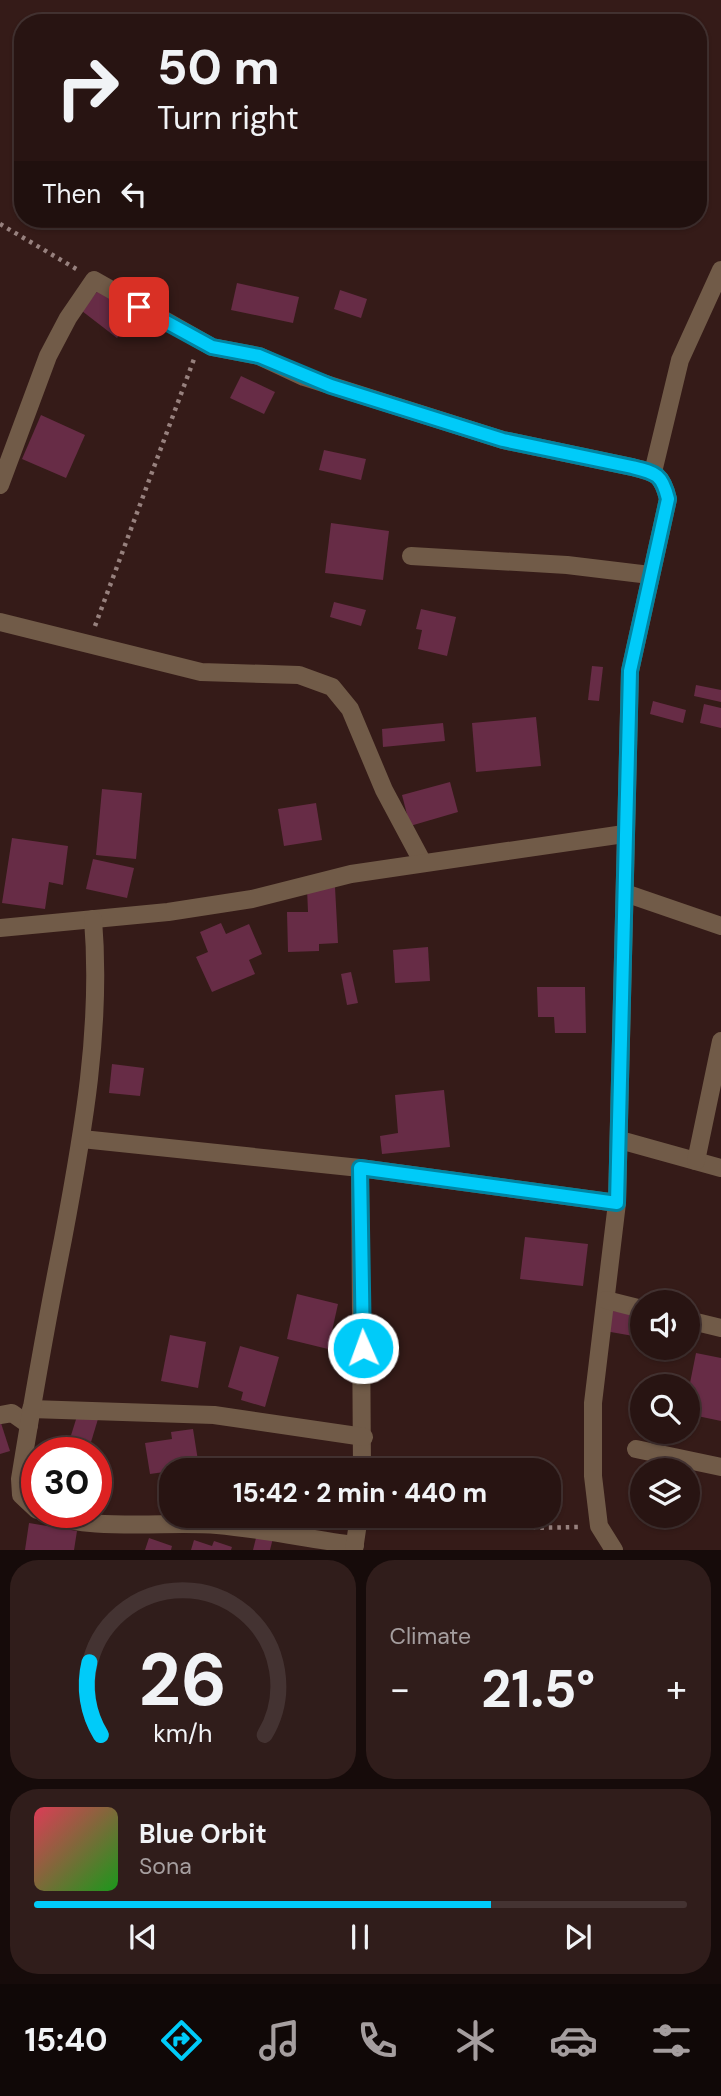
<!DOCTYPE html>
<html lang="en">
<head>
<meta charset="utf-8">
<style>
  :root { --surface:#281412; --page:#301d1b; --text:#f1f3f6; --muted:#a59e9f; --line:#443332; --accent:#00cbf9 }
  body { margin:0; font-family:"DM Sans",sans-serif; background:var(--page); color:var(--text); height:100vh; display:flex; flex-direction:column; font-size:26px; white-space:nowrap }
  * { box-sizing:border-box; margin:0 }
  p { font-size:23px; color:var(--muted) }
  .icon { flex:none; width:38px; height:38px; fill:none; stroke:currentColor; stroke-width:2; stroke-linecap:round; stroke-linejoin:round }
  .map { position:relative; height:1550px; overflow:hidden }
  .drawer { display:flex; flex-direction:column; gap:10px; padding:10px; background:#160b0a; flex:1 }
  .drawer>* { flex:none }
  .top-card { position:absolute; left:14px; top:14px; width:693px; height:214px; border-radius:28px; box-shadow:0 2px 5px #0004,0 0 0 2px var(--line); background:#281412; color:var(--text); overflow:hidden }
  .tools { position:absolute; left:630px; top:1290px; display:grid; gap:14px }
  .tools a { display:grid; place-items:center; width:70px; height:70px; border-radius:50%; background:var(--surface); box-shadow:0 2px 5px #0004,0 0 0 2px var(--line); font-size:35px }
  .speed { position:absolute; left:21px; top:1437px; display:flex; gap:14px; font-size:35px; font-weight:700; text-align:center }
  .speed>* { display:grid; place-content:center; width:91px; height:91px; border-radius:50%; background:var(--surface); box-shadow:0 2px 5px #0004,0 0 0 2px var(--line); line-height:1 }
  .speed .limit { border:10px solid #d22; background:#fff; color:#111 }
  .pin { position:absolute; display:grid; place-items:center; width:60px; height:60px; color:#fff; margin:-30px; border-radius:14px; box-shadow:0 4px 10px #0006 }
  .me { position:absolute; width:77px; margin:-38px; rotate:358deg; stroke-linejoin:round; filter:drop-shadow(0 0 5px #0008) }
  .turn { display:flex; align-items:center; gap:24px; height:147px; padding:0 28px; font-size:32px }
  .turn .icon { width:91px; height:91px; stroke-width:2.5 }
  .turn b { display:block; font-size:49px; line-height:60px }
  .then { display:flex; align-items:center; height:66px; padding:0 28px; background:#0003; gap:14px; font-size:26px }
  .big { font-size:52px; font-weight:800; line-height:1.1 }
  .drawer .widget { flex:1; display:flex; flex-direction:column; justify-content:center; gap:10px; min-width:0; padding:0 24px; border-radius:28px; background:var(--page) }
  .drawer .dial { align-items:center; gap:0 }
  .dial svg { height:182px; overflow:visible; fill:none; stroke:var(--line); stroke-width:7; stroke-linecap:round; text-anchor:middle }
  .dial text { fill:var(--text); stroke:none }
  .song { display:flex; align-items:center; gap:21px }
  .cover { width:84px; height:84px; border-radius:10px; background:linear-gradient(135deg,hsl(350 70% 55%),hsl(120 70% 35%)) }
  .played { height:7px; border-radius:4px; background:linear-gradient(90deg,var(--accent) 70%,var(--line) 70%) }
  .keys { display:flex; justify-content:space-around; direction:ltr }
  .heat { display:flex; justify-content:space-between; align-items:center; font-size:38px; direction:ltr }
  .drawer .tiles { flex:1; display:grid; gap:10px; grid-template-columns:1fr 1fr }
  .widget:last-child { grid-column:span 2 }
  .trip { position:absolute; left:159px; top:1458px; width:402px; height:70px; border-radius:28px; background:var(--surface); box-shadow:0 2px 5px #0004,0 0 0 2px var(--line); font-weight:800; line-height:70px; text-align:center }
  .dock { display:flex; height:112px; justify-content:space-around; align-items:center; background:#100807; color:var(--muted) }
  .dock .icon { width:49px; height:49px }
  .dock .active { color:var(--accent) }
  .dock b { font-size:32px; color:var(--text) }
  .map>svg:first-child { display:block }
</style>
</head>
<body>
<div class="map">
<svg width="721" height="1550" viewBox="0 0 721 1550">
  <rect width="100%" height="100%" fill="#351b18"/>
  <!-- building -->
  <g fill="#672c46">
    <polygon points="237,283 299,297 293,323 231,310"/>
    <polygon points="99,289 134,315 117,338 82,311"/>
    <polygon points="340,290 367,299 361,318 334,309"/>
    <polygon points="241,376 275,392 264,414 230,398"/>
    <polygon points="41,415 85,435 66,478 22,459"/>
    <polygon points="324,450 366,459 361,480 319,470"/>
    <polygon points="331,523 389,531 383,580 325,573"/>
    <polygon points="334,602 366,610 361,626 330,617"/>
    <polygon points="421,609 456,617 447,656 418,649 422,630 416,629"/>
    <polygon points="592,666 603,667 599,701 588,700"/>
    <polygon points="696,685 721,690 721,702 694,696"/>
    <polygon points="653,701 686,710 683,723 650,714"/>
    <polygon points="704,704 721,708 721,728 700,723"/>
    <polygon points="536,717 541,766 476,772 472,723"/>
    <polygon points="443,723 445,741 383,747 382,729"/>
    <polygon points="450,782 458,812 410,826 402,795"/>
    <polygon points="102,789 142,793 136,859 96,855"/>
    <polygon points="316,803 322,840 284,846 278,809"/>
    <polygon points="12,838 68,846 63,885 49,882 45,909 2,903"/>
    <polygon points="93,859 134,868 127,898 86,889"/>
    <polygon points="335,887 338,943 319,944 319,951 288,952 287,912 308,912 307,888"/>
    <polygon points="221,923 226,934 249,924 262,954 249,960 255,974 212,992 196,957 208,952 200,932"/>
    <polygon points="428,947 430,981 395,983 393,950"/>
    <polygon points="351,972 358,1003 347,1005 341,974"/>
    <polygon points="537,987 585,987 586,1033 555,1033 554,1017 538,1017"/>
    <polygon points="112,1064 144,1068 140,1096 109,1093"/>
    <polygon points="444,1090 450,1147 382,1154 380,1136 398,1133 395,1095"/>
    <polygon points="525,1237 588,1244 583,1286 520,1279"/>
    <polygon points="297,1294 338,1304 328,1349 287,1339"/>
    <polygon points="608,1310 642,1316 639,1337 605,1331"/>
    <polygon points="170,1335 206,1342 198,1388 161,1381"/>
    <polygon points="240,1346 279,1357 265,1407 241,1400 243,1392 228,1387"/>
    <polygon points="696,1353 721,1358 721,1421 688,1414 688,1393"/>
    <polygon points="78,1413 98,1419 88,1452 68,1445"/>
    <polygon points="0,1420 10,1451 0,1454"/>
    <polygon points="193,1429 199,1467 150,1474 145,1443 172,1439 171,1432"/>
    <polygon points="285,1516 324,1516 320,1528"/>
    <polygon points="29,1523 77,1531 74,1550 25,1550"/>
    <polygon points="257,1534 273,1538 270,1550 253,1550"/>
    <polygon points="149,1538 172,1546 171,1550 145,1550"/>
    <polygon points="194,1540 212,1546 214,1541 232,1547 231,1550 191,1550"/>
  </g>
  <g fill="none" stroke-linecap="round" stroke-linejoin="round">
    <!-- path -->
    <g stroke="#97817e" stroke-width="4.5" stroke-dasharray="3.5 5" stroke-linecap="butt">
      <polyline points="0,224 78,270"/>
      <polyline points="95,626 194,359"/>
      <path d="M 448,1516 C 498,1530 529,1528 580,1527"/>
    </g>
    <!-- street -->
    <g stroke="#715b48" stroke-width="18">
      <polyline points="653,472 680,360 721,270"/>
      <path d="M 0,485 L 48,356 L 68,318 L 94,280 L 212,347 L 259,356 L 304,377 L 503,440 L 632,467 C 656,473 662,474 668,499 L 630,671 L 617,1203 L 593,1403 L 593,1476 L 599,1526 L 614,1550"/>
      <polyline points="411,556 567,565 650,575"/>
      <polyline points="0,622 201,672 299,675 332,687 350,709 384,790 423,863"/>
      <polyline points="625,893 721,926"/>
      <polyline points="0,928 168,912 252,899 351,874 624,834"/>
      <polyline points="82,1139 360,1168 617,1203"/>
      <polyline points="620,1140 721,1168"/>
      <polyline points="696,1161 721,1041"/>
      <polyline points="360,1168 362,1470"/>
      <polyline points="606,1300 642,1309"/>
      <polyline points="688,1320 721,1328"/>
      <polyline points="31,1409 214,1415 364,1437"/>
      <polyline points="0,1415 12,1413 29,1425"/>
      <polyline points="636,1449 721,1467"/>
      <path d="M 37,1510 L 21,1495 L 20,1479 C 33,1399 47,1319 63,1239 C 83,1133 102,1027 93,919"/>
      <path d="M 42,1512 C 84,1532 168,1521 217,1525 C 263,1529 309,1539 355,1545"/>
      <polyline points="354,1550 359,1516"/>
    </g>
  </g>
  <g fill="none" stroke-linecap="round" stroke-linejoin="round">
    <!-- route casing -->
    <g stroke="#0084a2" stroke-width="18">
      <path id="route" d="M 139,307 L 212,347 L 259,356 L 331,386 L 503,440 L 632,467 C 656,473 662,474 668,499 L 630,671 L 617,1203 L 360,1168 L 363,1348"/>
    </g>
    <!-- route -->
    <use href="#route" stroke="#00cbf9" stroke-width="12"/>
  </g>
</svg>
<div class="tools">
<a><svg class="icon" aria-label="sound" viewBox="0 0 24 24"><path d="M4 9h4l5-4v14l-5-4H4zM17 9q2 3 0 6"/></svg></a>
<a><svg class="icon" aria-label="search" viewBox="0 0 24 24"><circle cx="10" cy="10" r="6"/><path d="M15 15l6 6"/></svg></a>
<a><svg class="icon" aria-label="layers" viewBox="0 0 24 24"><path d="M12 4l9 5-9 5-9-5zM3 14l9 5 9-5"/></svg></a>
</div>
<div class="speed"><div class="limit">30</div></div>
<div class="pin" style="left:139px;top:307px;background:#d93025"><svg class="icon" aria-label="arrive" viewBox="0 0 24 24"><path d="M6 21V4h12l-3 4 3 4H6"/></svg></div>
<svg class="me" style="left:363px;top:1348px" viewBox="-20 -20 40 40"><circle r="17" fill="#00cbf9" stroke="#fff" stroke-width="3"/><path d="M0-11L8 9 0 5-8 9z" fill="#fff"/></svg>
<div class="trip">15:42 · 2 min · 440 m</div>
<div class="top-card">
<div class="turn"><svg class="icon" aria-label="right" viewBox="0 0 24 24"><path d="M7 20v-9h11M14 6l5 5-5 5"/></svg><div><b>50 m</b>Turn right</div></div>
<div class="then">Then<svg class="icon" aria-label="left" viewBox="0 0 24 24"><path d="M17 20v-9H6M10 6l-5 5 5 5"/></svg></div>
</div>
</div>
<section class="drawer">
<div class="tiles">
<div class="widget dial"><svg viewBox="0 0 100 80">
<path d="M14 69A42 42 0 1 1 86 69"/>
<path d="M14 69A42 42 0 0 1 9 37" stroke="#00cbf9"/>
<text x="50" y="56" font-size="32" font-weight="700">26</text>
<text x="50" y="72" font-size="11">km/h</text>
</svg></div>
<div class="widget"><p>Climate</p>
<div class="heat"><a>−</a><b class="big">21.5°</b><a>+</a></div>
</div>
<div class="widget">
<div class="song"><i class="cover"></i><div><b>Blue Orbit</b><p>Sona</p></div></div>
<div class="played"></div>
<div class="keys"><svg class="icon" aria-label="previous" viewBox="0 0 24 24"><path d="M18 5L8 12l10 7zM5 5v14"/></svg><svg class="icon" aria-label="pause" viewBox="0 0 24 24"><path d="M8 5v14M16 5v14"/></svg><svg class="icon" aria-label="next" viewBox="0 0 24 24"><path d="M6 5l10 7-10 7zM19 5v14"/></svg></div>
</div>
</div>
</section>
<nav class="dock">
<b>15:40</b>
<svg class="icon active" aria-label="directions" viewBox="0 0 24 24"><path d="M12 3l9 9-9 9-9-9zM9 14v-3h6M13 9l2 2-2 2"/></svg>
<svg class="icon" aria-label="music" viewBox="0 0 24 24"><path d="M9 18V5l10-2v13"/><circle cx="6" cy="18" r="3"/><circle cx="16" cy="16" r="3"/></svg>
<svg class="icon" aria-label="phone" viewBox="0 0 24 24"><path d="M5 4h4l2 5-3 2q2 4 5 5l2-3 5 2v4C11 20 4 13 5 4z"/></svg>
<svg class="icon" aria-label="climate" viewBox="0 0 24 24"><path d="M12 3v18M4 7l16 10M4 17L20 7"/></svg>
<svg class="icon" aria-label="car" viewBox="0 0 24 24"><path d="M5 17H2v-5l4-1 3-4h7l3 4 3 1v5h-3M9 17h6M6 11h13"/><circle cx="7" cy="17" r="2"/><circle cx="17" cy="17" r="2"/></svg>
<svg class="icon" aria-label="filters" viewBox="0 0 24 24"><path d="M4 7h16M4 17h16"/><circle cx="9" cy="7" r="2"/><circle cx="15" cy="17" r="2"/></svg>
</nav>
</body>
</html>
